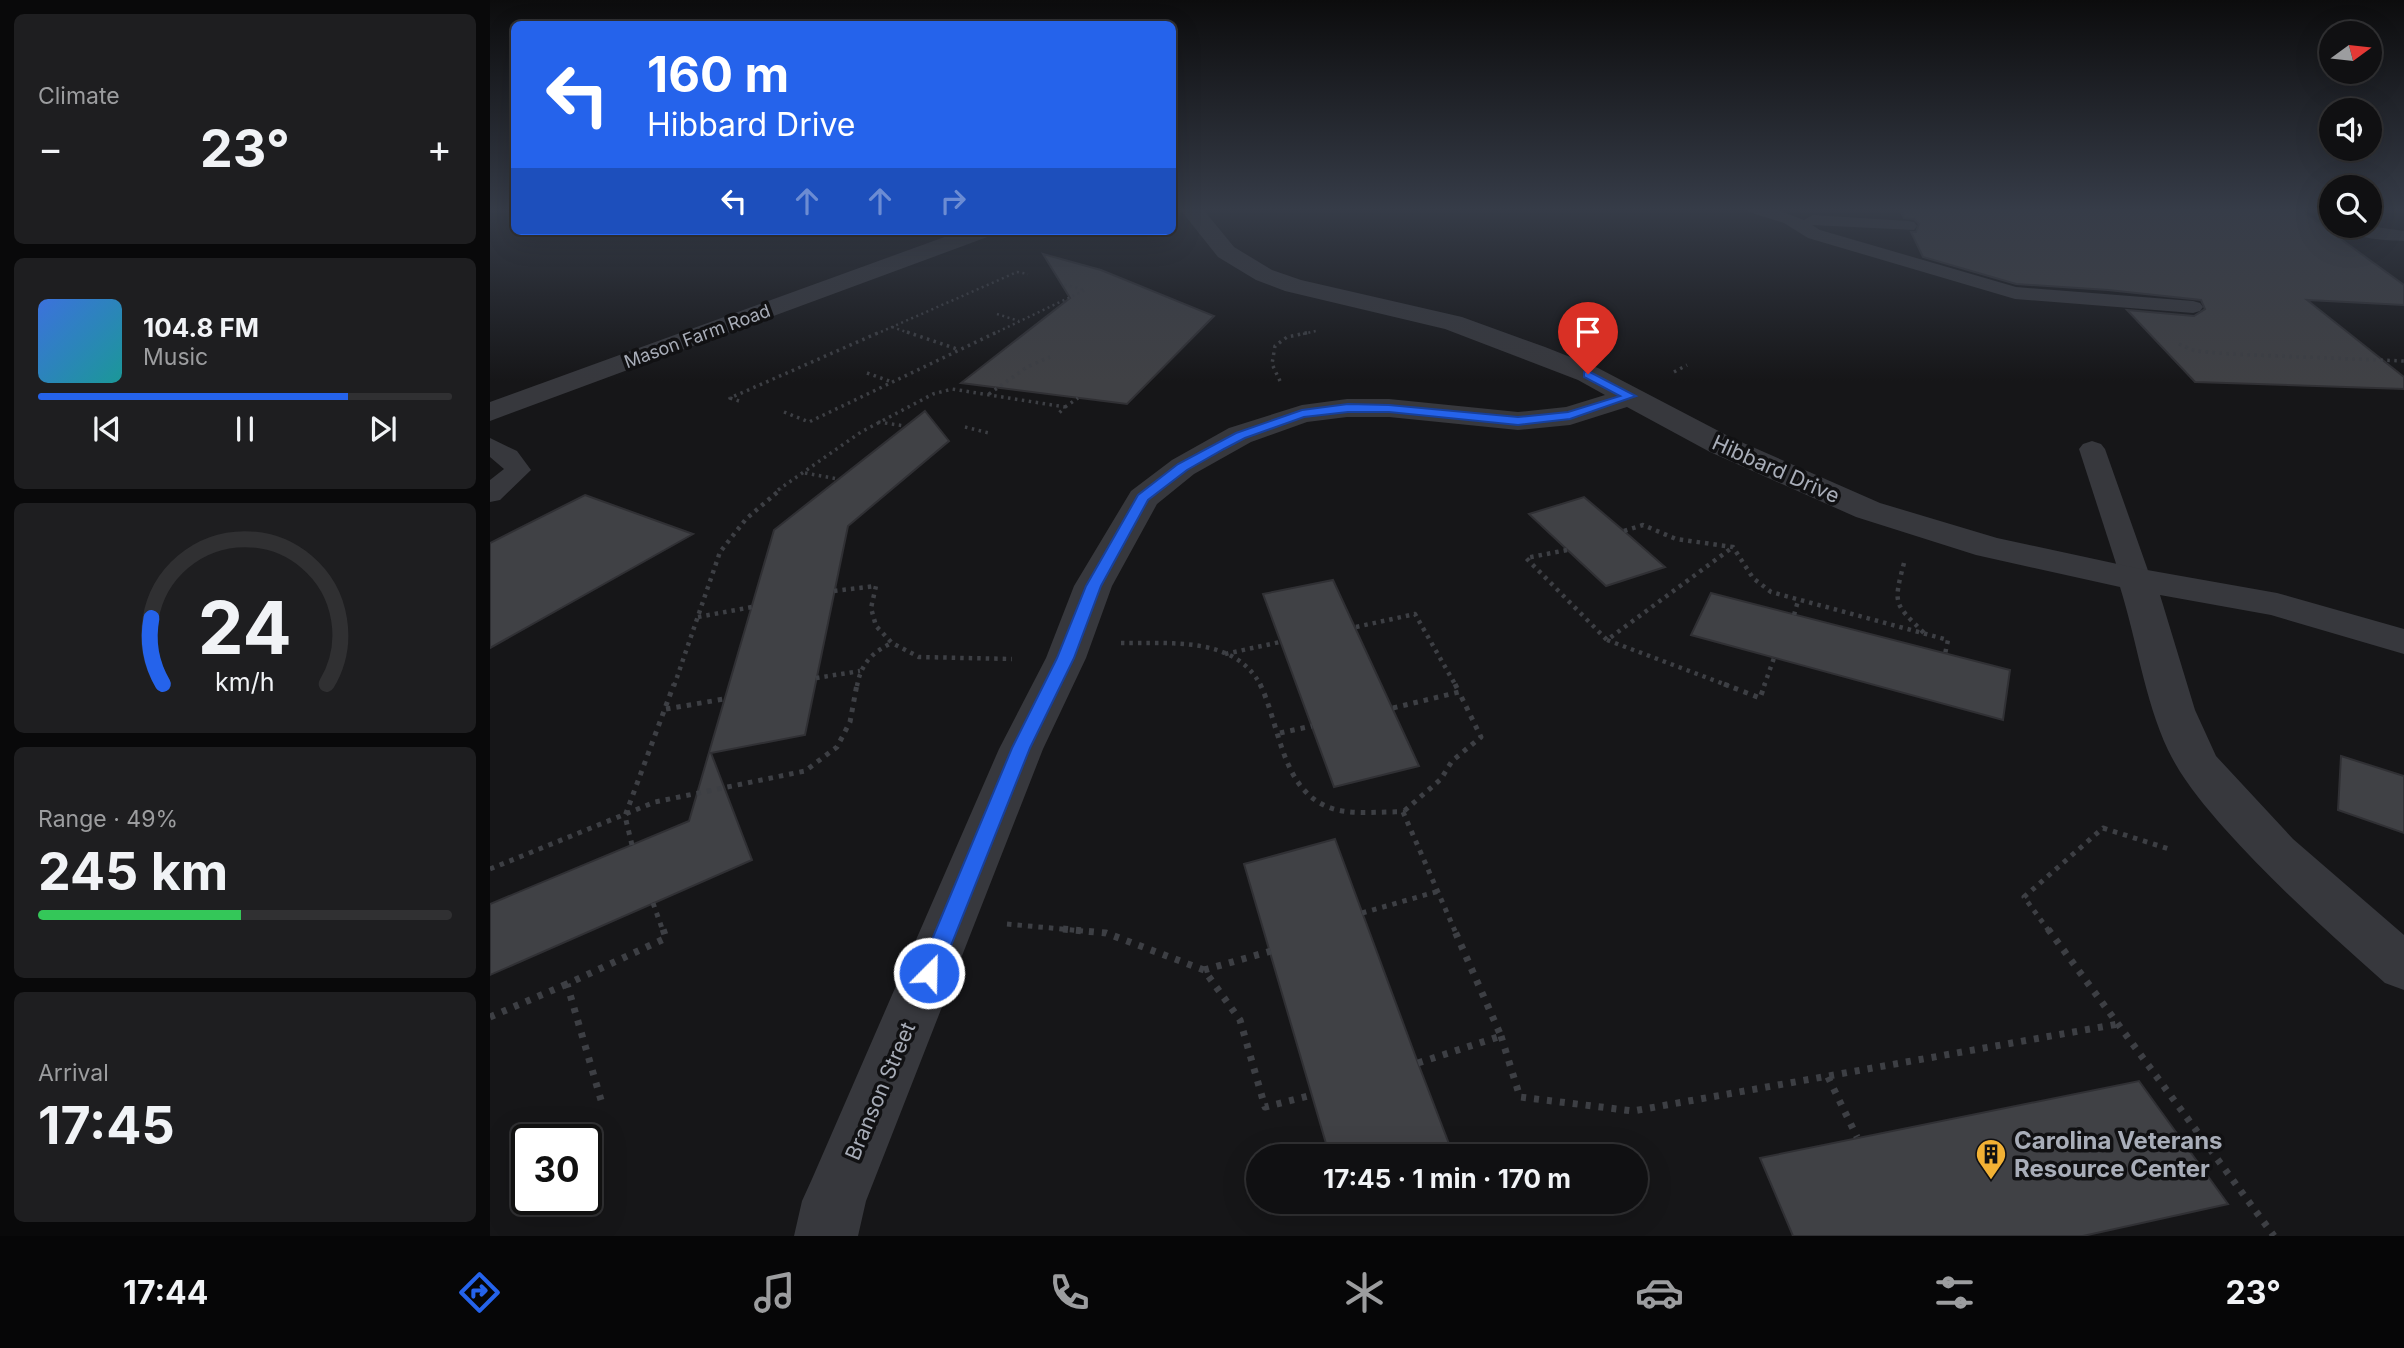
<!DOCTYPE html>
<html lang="en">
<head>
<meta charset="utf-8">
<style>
  :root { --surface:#101012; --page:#1e1e20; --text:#f1f3f6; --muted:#9c9d9f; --line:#303032; --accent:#2563eb }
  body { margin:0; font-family:Inter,sans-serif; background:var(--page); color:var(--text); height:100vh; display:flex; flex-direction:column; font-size:26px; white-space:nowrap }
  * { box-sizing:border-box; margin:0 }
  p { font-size:23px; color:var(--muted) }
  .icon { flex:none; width:38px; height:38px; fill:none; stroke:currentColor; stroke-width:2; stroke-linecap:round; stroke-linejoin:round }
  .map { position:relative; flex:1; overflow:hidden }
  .drawer { display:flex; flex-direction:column; gap:14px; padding:14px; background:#09090a; width:490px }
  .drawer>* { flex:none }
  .banner { position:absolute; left:21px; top:21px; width:665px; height:214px; border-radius:10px; box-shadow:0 7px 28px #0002,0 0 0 2px var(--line); background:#2563eb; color:#fff; overflow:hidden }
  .needle { width:46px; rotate:75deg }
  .tools { position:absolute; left:1829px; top:21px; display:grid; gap:14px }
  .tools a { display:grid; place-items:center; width:63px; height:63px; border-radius:50%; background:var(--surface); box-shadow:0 7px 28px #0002,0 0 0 2px var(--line); font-size:35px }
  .speed { position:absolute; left:21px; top:1124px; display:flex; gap:14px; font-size:35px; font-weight:700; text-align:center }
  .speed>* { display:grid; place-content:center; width:91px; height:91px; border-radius:50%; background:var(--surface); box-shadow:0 7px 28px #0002,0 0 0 2px var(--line); line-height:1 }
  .speed .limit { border:4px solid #111; border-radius:10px; background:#fff; color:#111 }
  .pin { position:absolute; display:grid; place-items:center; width:60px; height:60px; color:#fff; margin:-72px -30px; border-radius:50% 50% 50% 0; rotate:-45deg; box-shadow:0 0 7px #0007 }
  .pin .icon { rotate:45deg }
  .me { position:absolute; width:77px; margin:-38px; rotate:23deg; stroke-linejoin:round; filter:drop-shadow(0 0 5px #0008) }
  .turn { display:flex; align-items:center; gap:24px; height:147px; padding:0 21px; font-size:32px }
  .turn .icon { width:91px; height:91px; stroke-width:2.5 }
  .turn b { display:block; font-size:49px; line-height:60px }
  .lanes { display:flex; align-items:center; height:66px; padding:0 21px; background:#0003; justify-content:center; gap:35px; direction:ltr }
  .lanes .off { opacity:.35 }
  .big { font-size:52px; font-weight:700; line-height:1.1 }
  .drawer .tile { flex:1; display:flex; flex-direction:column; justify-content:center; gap:10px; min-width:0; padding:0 24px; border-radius:10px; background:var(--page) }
  .drawer .dial { align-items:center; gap:0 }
  .dial svg { height:182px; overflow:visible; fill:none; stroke:var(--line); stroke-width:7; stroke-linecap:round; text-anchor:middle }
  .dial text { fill:var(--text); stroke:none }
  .song { display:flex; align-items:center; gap:21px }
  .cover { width:84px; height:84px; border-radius:10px; background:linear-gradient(135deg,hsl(220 70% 55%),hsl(180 70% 35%)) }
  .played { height:7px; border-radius:4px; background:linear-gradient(90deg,var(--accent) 75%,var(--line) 75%) }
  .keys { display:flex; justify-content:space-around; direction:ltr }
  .heat { display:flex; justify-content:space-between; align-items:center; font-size:38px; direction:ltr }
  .charge { height:10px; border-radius:5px; background:linear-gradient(90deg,#34c759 49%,var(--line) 0) }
  .trip { position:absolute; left:756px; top:1144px; width:402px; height:70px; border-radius:35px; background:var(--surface); box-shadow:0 7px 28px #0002,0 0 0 2px var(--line); font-weight:700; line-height:70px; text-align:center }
  .tab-bar { display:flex; height:112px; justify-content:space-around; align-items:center; background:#060607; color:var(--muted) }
  .tab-bar .icon { width:49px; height:49px }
  .tab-bar .selected { color:var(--accent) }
  .tab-bar b { font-size:32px; color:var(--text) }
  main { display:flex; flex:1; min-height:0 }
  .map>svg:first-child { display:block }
</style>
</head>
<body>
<main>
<section class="drawer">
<div class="tile"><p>Climate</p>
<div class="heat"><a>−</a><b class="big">23°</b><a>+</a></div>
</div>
<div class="tile">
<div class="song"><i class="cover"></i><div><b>104.8 FM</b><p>Music</p></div></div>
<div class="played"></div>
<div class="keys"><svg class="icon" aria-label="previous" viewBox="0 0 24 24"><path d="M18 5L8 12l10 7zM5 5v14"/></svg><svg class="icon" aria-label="pause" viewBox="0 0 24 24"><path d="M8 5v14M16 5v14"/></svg><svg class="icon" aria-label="next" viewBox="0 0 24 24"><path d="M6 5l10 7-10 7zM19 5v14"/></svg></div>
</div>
<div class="tile dial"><svg viewBox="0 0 100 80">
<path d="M14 69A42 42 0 1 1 86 69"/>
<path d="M14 69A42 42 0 0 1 9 40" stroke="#2563eb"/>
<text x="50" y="56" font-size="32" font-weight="700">24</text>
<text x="50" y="72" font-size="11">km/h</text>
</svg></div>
<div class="tile"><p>Range · 49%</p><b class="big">245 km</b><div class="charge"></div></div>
<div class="tile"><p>Arrival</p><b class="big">17:45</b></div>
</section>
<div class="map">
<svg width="1914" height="1236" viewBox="0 0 1914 1236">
  <rect width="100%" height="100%" fill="#161618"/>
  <!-- building -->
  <g fill="#404145" stroke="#303034" stroke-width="2">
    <polygon points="1409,208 1808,208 1914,285 1914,305 1817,300 1914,377 1914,389 1705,382 1637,310 1704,316 1715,309 1711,300 1618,290 1526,284 1433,257 1421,232 1426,232 1429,224 1424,219 1414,218"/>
    <polygon points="553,254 611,270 724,316 637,404 471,383 580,298"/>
    <polygon points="435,411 459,441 358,526 315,735 221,753 262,860 0,975 0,904 199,821 284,530"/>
    <polygon points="95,495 203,534 0,648 0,543"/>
    <polygon points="1094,497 1134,531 1175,567 1116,586 1039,514"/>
    <polygon points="843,580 929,766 844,787 773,594"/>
    <polygon points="1221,593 1520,670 1513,720 1201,635"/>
    <polygon points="1851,756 1914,776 1914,833 1848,810"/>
    <polygon points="845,839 928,1063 964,1157 840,1157 754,864"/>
    <polygon points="1649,1081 1738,1204 1593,1236 1303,1236 1270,1158"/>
  </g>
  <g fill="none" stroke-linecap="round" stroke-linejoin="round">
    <!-- path-far4 -->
    <g stroke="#3d3f44" stroke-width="2.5" stroke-dasharray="2 3.5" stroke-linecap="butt">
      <polyline points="507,314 529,321"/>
      <polyline points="402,327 422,334"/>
      <polyline points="386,334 527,272 538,274"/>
      <polyline points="503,334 595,290 572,284"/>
      <polyline points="813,334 826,331"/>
    </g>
    <!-- path-far3 -->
    <g stroke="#3d3f44" stroke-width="3.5" stroke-dasharray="2.5 4.5" stroke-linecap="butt">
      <polyline points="417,332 470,350"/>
      <polyline points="1689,344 1705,351 1739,354 1914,361"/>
      <polyline points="1184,372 1197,365"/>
      <polyline points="377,373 402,382"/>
      <polyline points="790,381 782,364 785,346 797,337 821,332"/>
      <polyline points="499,394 537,367 560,357"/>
      <polyline points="249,401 240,398 390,332"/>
      <polyline points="575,407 588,398"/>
      <polyline points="294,412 319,422 507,332"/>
      <polyline points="388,422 415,426"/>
      <polyline points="475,427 499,433"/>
      <polyline points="315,473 348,479"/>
      <polyline points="288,490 371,432 443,394 462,389 575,407 567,415"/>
    </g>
    <!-- path-far2 -->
    <g stroke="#3d3f44" stroke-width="4.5" stroke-dasharray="3.5 5" stroke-linecap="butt">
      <polyline points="1134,531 1153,525 1186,539 1243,547 1263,578 1281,592 1458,640 1455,654"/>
      <polyline points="1077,550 1036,558 1117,640 1243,547"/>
      <path d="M 1414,563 C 1403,605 1404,603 1434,633"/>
      <polyline points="344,591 386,586 381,608 386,626 402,643 429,657 522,659"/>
      <polyline points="1304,615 1308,601"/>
      <polyline points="208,617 262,607"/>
      <polyline points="866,627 925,614 966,686"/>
      <polyline points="1117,640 1239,686"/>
      <path d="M 631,643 C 678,644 745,635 771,686"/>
      <polyline points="735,654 790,642"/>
      <polyline points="326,678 370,671"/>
      <polyline points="184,686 230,552 256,519 291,489"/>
      <path d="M 367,686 C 371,664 382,652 402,643"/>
      <polyline points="1274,686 1284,658"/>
    </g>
    <!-- path-far1 -->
    <g stroke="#3d3f44" stroke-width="5" stroke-dasharray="4.5 6" stroke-linecap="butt">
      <path d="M 770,684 C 790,725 791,788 838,807 C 860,816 890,811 913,812 L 965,931"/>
      <polyline points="965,684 969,692"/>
      <polyline points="1234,684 1270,698 1275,684"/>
      <polyline points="903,708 969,692 991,737 962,761 951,779 913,812"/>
      <polyline points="176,709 234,699"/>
      <polyline points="790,733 822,726"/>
      <polyline points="142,845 135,816 184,684"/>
      <polyline points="0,869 165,802 315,771 347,747 360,722 367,684"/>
      <polyline points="163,903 173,931"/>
      <polyline points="872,913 949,891"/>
      <polyline points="517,924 593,931"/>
      <polyline points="1559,931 1534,897 1613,828 1679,849"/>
    </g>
    <!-- path -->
    <g stroke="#3d3f44" stroke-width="7" stroke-dasharray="5 8" stroke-linecap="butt">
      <polyline points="573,929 616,933 714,970 750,1020 775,1107 822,1095"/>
      <polyline points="1558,929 1784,1236"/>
      <polyline points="714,970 781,951"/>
      <polyline points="0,1017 77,984"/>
      <polyline points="1011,1036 1030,1097 1143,1111 1628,1024"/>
      <polyline points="928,1063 1011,1036 964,929"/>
      <polyline points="1338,1077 1367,1137"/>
      <polyline points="111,1100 77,984 176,938 173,929"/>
    </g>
    <!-- service -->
    <g fill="#37383d" fill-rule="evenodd">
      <polygon points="1256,208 1282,208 1314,220 1323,215 1418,221 1424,222 1427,226 1424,230 1322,225 1330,230 1526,287 1703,301 1710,303 1713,307 1710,311 1703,313 1525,299 1318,238 1294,223 1259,212"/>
      <path d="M 1852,226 L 1879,226 L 1914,231 L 1914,241 C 1896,240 1865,240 1852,226 Z"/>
      <polygon points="0,438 27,451 41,470 10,500 0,502 0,480 14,469 0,457"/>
      <polygon points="1602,441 1611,444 1615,449 1661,579 1657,585 1646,588 1635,585 1631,579 1589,449 1593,444"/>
    </g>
    <!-- minor -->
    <g fill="#37383d" fill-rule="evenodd">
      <path d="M 689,208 L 712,208 L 744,247 L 782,270 L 811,280 L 972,317 L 1055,347 L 1108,368 L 1242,438 L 1390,503 L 1507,538 L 1646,568 L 1787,593 L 1914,629 L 1914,654 L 1781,615 L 1670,595 L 1705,710 L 1726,756 L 1803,839 L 1914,935 L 1914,990 L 1895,983 C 1839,933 1784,884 1734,828 C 1713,804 1692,779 1678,750 C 1654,698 1647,641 1630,587 L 1486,555 L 1366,517 L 1220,452 L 1137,407 L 1080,425 L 1028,430 L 899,417 L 857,417 L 817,422 L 761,442 L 704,474 L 667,504 L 622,586 L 596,658 L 553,749 L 376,1201 L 368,1236 L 304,1236 L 312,1201 L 322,1179 L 509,749 L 556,658 L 584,586 L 641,491 L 682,460 L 739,428 L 812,405 L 857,399 L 899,399 L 1028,412 L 1076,407 L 1115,395 L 1088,380 L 955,329 L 795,291 L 766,280 L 728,257 Z"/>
      <polygon points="471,231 503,231 500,236 0,421 0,402"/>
    </g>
  </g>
  <!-- sky -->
  <linearGradient id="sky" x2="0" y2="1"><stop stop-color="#0c0c0d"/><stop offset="0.55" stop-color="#363c48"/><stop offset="1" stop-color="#363c48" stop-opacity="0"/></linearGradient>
  <rect width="1914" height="381" fill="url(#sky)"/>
  <!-- route -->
  <polygon fill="#2563eb" stroke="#184099" stroke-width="2" points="1098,371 1146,396 1080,419 1028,425 899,412 858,412 814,417 755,438 734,449 697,470 658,500 611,586 584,658 540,748 450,973 447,980 439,982 431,980 428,973 522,748 567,658 596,586 648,495 688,464 746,433 812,410 858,404 899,405 1028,417 1078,412 1130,396 1094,377 1094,372"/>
  <!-- icons -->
  <defs>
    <g id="building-pin" transform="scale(1.575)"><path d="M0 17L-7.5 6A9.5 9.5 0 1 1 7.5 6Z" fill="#f2b134" stroke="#111113"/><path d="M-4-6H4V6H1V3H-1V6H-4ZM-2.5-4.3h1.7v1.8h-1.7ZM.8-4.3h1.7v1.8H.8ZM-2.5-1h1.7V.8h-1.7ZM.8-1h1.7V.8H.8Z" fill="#111"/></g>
  </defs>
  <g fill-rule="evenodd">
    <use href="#building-pin" x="1501" y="1154"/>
  </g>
  <g text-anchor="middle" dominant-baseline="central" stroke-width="7" stroke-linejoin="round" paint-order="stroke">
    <!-- far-street labels -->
    <g font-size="18" fill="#a8adb8" stroke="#111113">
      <text transform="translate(207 336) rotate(-20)">Mason Farm Road</text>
    </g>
    <!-- street labels -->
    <g font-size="21" fill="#a8adb8" stroke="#111113">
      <text transform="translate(1286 469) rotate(24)">Hibbard Drive</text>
      <text transform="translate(390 1091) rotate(-67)">Branson Street</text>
    </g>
    <!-- near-poi labels -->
    <g font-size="24" font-weight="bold" fill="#a8adb8" stroke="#111113" text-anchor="start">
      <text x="1524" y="1140">Carolina Veterans<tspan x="1524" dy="28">Resource Center</tspan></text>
    </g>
  </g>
</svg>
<div class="tools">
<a><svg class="needle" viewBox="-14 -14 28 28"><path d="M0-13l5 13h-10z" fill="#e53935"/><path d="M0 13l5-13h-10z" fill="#9c9d9f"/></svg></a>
<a><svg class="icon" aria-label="sound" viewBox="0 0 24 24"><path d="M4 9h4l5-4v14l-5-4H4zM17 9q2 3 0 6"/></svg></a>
<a><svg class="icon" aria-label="search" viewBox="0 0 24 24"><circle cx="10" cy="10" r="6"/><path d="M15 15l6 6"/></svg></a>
</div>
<div class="speed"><div class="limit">30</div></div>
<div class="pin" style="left:1098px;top:374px;background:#d93025"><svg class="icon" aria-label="arrive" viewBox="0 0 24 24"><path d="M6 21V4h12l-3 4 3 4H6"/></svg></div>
<svg class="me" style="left:439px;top:973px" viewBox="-20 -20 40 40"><circle r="17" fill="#2563eb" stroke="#fff" stroke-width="3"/><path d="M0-11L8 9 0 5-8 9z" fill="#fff"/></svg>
<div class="trip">17:45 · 1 min · 170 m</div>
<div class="banner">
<div class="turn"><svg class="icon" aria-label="left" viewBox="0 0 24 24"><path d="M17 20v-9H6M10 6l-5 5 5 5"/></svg><div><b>160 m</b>Hibbard Drive</div></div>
<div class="lanes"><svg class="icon" aria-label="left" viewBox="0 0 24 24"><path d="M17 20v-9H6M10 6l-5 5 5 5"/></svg><svg class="icon off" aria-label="ahead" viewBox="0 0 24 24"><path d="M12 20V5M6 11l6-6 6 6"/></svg><svg class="icon off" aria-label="ahead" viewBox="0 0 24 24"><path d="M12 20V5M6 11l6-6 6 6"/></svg><svg class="icon off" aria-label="right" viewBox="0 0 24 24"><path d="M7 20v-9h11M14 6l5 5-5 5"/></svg></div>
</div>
</div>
</main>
<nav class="tab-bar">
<b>17:44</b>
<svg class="icon selected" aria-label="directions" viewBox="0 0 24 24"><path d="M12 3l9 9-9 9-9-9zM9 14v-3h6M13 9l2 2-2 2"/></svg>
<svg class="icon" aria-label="music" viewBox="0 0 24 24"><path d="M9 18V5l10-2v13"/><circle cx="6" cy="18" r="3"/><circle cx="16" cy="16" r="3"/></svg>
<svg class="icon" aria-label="phone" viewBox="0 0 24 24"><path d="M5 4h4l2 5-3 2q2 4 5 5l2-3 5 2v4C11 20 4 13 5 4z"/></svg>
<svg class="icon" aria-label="climate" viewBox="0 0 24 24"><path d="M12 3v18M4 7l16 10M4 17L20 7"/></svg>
<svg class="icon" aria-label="car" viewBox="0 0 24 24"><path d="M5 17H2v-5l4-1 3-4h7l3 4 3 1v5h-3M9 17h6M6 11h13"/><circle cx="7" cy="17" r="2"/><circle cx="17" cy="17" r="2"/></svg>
<svg class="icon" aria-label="filters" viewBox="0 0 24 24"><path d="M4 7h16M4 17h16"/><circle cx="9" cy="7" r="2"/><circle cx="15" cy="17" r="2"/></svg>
<b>23°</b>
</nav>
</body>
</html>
